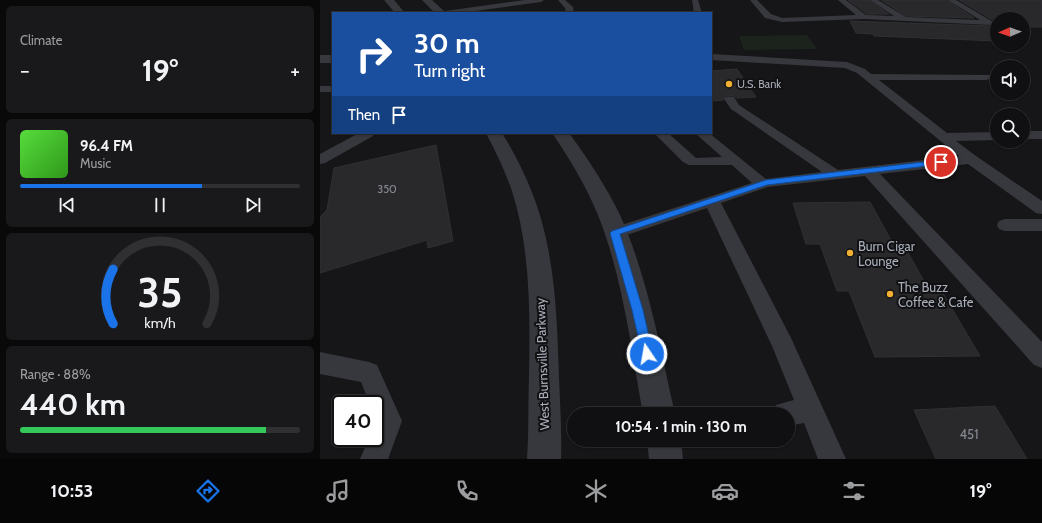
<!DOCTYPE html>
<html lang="en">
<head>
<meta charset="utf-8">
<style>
  :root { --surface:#101012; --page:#19191b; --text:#f1f3f6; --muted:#9c9d9f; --line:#303032; --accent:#1a73e8 }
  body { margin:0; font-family:Cabin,sans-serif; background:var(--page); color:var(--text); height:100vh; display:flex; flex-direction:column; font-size:15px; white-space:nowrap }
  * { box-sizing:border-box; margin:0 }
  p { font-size:13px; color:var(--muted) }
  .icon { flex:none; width:22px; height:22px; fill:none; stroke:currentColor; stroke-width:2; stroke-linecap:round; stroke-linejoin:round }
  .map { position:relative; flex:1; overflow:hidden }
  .details { display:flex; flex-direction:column; gap:6px; padding:6px; background:#09090a; width:320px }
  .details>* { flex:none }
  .guide { position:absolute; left:12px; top:12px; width:380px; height:122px; border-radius:0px; box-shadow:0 1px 3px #0004,0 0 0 1px var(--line); background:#1a4fa0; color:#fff; overflow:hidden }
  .needle { width:26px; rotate:268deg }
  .controls { position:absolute; left:670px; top:12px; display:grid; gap:8px }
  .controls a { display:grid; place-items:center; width:40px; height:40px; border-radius:50%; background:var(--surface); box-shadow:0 1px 3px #0004,0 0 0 1px var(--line); font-size:20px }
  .speed { position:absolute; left:12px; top:395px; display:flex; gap:8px; font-size:20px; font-weight:700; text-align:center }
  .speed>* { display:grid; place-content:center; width:52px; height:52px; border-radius:50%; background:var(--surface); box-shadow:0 1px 3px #0004,0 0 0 1px var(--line); line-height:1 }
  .speed .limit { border:2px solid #111; border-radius:6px; background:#fff; color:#111 }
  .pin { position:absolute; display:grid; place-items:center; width:34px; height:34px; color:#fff; margin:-17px; border:2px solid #fff; border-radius:50%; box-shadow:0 1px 4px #0007 }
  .me { position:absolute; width:44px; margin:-22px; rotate:348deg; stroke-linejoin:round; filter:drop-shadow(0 0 3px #0008) }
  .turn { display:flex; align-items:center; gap:14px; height:84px; padding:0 16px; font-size:18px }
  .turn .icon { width:52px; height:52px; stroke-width:2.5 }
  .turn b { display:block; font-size:28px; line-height:34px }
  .then { display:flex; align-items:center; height:38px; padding:0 16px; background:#0003; gap:8px; font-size:15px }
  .big { font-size:30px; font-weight:700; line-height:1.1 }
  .details .widget { flex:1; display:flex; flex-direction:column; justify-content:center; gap:6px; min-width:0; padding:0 14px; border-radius:6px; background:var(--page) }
  .details .dial { align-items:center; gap:0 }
  .dial svg { height:104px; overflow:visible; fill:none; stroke:var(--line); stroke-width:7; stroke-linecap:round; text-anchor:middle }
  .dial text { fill:var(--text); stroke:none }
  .song { display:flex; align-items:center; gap:12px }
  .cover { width:48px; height:48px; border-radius:6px; background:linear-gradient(135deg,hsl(110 70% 55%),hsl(110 70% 35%)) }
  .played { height:4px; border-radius:2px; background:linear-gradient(90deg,var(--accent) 65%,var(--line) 65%) }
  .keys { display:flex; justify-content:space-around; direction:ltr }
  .heat { display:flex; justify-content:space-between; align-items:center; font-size:22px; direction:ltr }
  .charge { height:6px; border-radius:3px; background:linear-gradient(90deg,#34c759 88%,var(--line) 0) }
  .trip { position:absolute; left:247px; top:407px; width:228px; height:40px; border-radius:20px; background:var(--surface); box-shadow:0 1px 3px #0004,0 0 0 1px var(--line); font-weight:700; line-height:40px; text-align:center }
  .tabs { display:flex; height:64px; justify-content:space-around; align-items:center; background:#060607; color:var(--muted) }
  .tabs .icon { width:28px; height:28px }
  .tabs .selected { color:var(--accent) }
  .tabs b { font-size:18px; color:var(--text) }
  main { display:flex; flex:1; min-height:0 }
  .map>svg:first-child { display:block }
</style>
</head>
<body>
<main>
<section class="details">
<div class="widget"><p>Climate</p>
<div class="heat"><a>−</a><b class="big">19°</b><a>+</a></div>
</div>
<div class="widget">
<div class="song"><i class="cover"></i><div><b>96.4 FM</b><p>Music</p></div></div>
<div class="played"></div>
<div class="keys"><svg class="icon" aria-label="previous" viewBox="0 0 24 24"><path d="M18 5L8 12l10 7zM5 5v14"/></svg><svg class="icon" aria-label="pause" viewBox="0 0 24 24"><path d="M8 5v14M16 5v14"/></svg><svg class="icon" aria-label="next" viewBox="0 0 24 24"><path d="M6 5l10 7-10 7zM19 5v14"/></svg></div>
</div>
<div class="widget dial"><svg viewBox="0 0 100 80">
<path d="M14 69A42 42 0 1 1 86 69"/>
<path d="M14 69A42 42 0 0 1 14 27" stroke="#1a73e8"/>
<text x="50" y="56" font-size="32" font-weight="700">35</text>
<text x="50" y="72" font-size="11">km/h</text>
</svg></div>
<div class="widget"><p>Range · 88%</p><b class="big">440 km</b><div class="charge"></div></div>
</section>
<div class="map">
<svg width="722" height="459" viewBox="0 0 722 459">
  <rect width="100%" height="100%" fill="#161618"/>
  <!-- green -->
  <polygon fill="#1c231d" points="487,35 497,49 424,50 419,36"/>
  <!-- building -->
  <g fill="#29292c" stroke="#303034">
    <polygon points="528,0 549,0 569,14 547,14"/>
    <polygon points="561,0 627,0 654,18 586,16"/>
    <polygon points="639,0 722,0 722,27 703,27 703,19 677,19 677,41 554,36 553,34 536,33 530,21 671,26 676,24 676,22"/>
    <polygon points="417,69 436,97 417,98 414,96 406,96 403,100 391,101 391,71"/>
    <polygon points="116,145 133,241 108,248 107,240 0,273 0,217 7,210 14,168"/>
    <polygon points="550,202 572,242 582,242 609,290 621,290 660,356 555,357 529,291 517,291 500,244 486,244 473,203"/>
    <polygon points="675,406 707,459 616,459 594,410"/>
  </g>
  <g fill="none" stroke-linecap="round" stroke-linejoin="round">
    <!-- service -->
    <g fill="#37383d" fill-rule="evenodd">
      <polygon points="205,0 224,0 221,2 141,13 121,13 125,11"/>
      <polygon points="238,0 245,0 253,7 254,13 246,13 245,8"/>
      <polygon points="372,0 378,0 382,13 374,13"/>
      <polygon points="430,0 437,0 451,14 462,18 536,15 518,0 526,0 546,15 574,16 550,0 558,0 586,17 660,20 628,0 636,0 675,23 671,25 544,19 462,22 445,18"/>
      <polygon points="391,54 527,62 545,69 551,74 670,75 671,77 670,79 666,80 559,80 627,133 677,132 677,140 636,141 656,156 722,201 722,214 716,213 648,164 560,174 722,342 722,368 714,365 545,176 448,187 401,203 471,338 526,459 498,459 484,423 468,426 468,414 452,414 456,405 474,400 452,346 387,208 295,239 289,237 286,233 289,229 432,183 412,165 369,165 363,162 334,133 348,133 376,158 402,157 375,133 389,133 446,179 502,172 411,109 404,99 406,97 414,97 419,105 518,170 639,156 537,73 525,68 391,60"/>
      <rect x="0" y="86" width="13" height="6"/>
      <rect x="703" y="131" width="19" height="8"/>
      <polygon points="39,133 54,133 53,136 5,163 0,164 0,154"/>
      <polygon points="685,219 722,219 722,231 685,231 679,229 677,225 679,221"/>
      <polygon points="0,352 49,362 57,365 82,421 68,459 40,459 49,438 55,438 56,421 55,404 50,404 41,382 0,374"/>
    </g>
    <!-- tertiary -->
    <g fill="#37383d" fill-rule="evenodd">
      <polygon points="64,0 74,0 85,13 75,13"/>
      <polygon points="102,0 112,0 126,13 115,13"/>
      <rect x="0" y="55" width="13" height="8"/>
      <path d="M 166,133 L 182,133 C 193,151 203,170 211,190 C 235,248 237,315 239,377 C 240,405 242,432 241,459 L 207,459 C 209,432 208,405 209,377 C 210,315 211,251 192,191 C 185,171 176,152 166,133 Z"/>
      <path d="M 232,133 L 249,133 C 268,159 286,186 300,215 C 328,278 340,348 355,414 L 323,414 C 311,348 303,278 278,215 C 266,186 250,159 232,133 Z"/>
      <polygon points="327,440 361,440 363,459 329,459"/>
    </g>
  </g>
  <!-- route -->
  <polygon fill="#1a73e8" stroke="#114b97" points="621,160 624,161 624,164 447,185 300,234 323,310 333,354 331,358 327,360 323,358 312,310 290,233 292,231 446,180"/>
  <!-- markers -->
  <g fill="#f2b134" stroke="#111113" stroke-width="1.5">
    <circle cx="409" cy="84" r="4"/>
    <circle cx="530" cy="253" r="4"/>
    <circle cx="570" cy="294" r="4"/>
  </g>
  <g text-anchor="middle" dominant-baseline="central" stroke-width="4" stroke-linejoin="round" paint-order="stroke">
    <!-- far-poi labels -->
    <g font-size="11" fill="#a8adb8" stroke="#111113" text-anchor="start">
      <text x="417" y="84">U.S. Bank</text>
    </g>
    <!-- number labels -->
    <g font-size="11" fill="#888b94">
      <text x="67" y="189">350</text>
    </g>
    <!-- poi labels -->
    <g font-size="13" fill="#a8adb8" stroke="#111113" text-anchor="start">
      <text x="538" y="246">Burn Cigar<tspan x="538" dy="15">Lounge</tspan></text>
      <text x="578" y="287">The Buzz<tspan x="578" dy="15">Coffee &amp; Cafe</tspan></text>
    </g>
    <!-- street labels -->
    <g font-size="13" fill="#a8adb8" stroke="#111113">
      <text transform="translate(222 364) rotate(-92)">West Burnsville Parkway</text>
    </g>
    <!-- near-number labels -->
    <g font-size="13" fill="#888b94">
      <text x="649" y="434">451</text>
    </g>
  </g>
</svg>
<div class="controls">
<a><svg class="needle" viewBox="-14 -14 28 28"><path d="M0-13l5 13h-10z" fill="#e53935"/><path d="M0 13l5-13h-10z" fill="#9c9d9f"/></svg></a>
<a><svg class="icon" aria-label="sound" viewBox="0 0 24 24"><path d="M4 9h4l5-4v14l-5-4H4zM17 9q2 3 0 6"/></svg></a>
<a><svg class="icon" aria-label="search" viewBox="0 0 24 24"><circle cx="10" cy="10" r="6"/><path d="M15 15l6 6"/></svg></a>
</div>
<div class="speed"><div class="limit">40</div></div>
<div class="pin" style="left:621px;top:162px;background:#d93025"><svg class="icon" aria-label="arrive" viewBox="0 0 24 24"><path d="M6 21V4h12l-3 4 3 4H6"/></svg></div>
<svg class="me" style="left:327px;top:354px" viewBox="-20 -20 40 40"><circle r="17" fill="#1a73e8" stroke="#fff" stroke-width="3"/><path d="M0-11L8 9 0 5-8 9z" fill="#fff"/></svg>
<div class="trip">10:54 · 1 min · 130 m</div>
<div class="guide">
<div class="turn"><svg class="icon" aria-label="right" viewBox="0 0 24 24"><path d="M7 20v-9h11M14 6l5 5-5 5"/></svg><div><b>30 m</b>Turn right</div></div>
<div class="then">Then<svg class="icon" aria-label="arrive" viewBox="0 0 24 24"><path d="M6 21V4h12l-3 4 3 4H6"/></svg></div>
</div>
</div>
</main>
<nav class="tabs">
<b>10:53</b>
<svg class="icon selected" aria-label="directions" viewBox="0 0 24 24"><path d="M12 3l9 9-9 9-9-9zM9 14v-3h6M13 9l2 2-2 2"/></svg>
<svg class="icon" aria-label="music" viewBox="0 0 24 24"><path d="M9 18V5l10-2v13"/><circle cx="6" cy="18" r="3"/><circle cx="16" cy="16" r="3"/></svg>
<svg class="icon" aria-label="phone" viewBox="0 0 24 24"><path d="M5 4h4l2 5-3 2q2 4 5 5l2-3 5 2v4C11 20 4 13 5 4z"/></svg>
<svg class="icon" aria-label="climate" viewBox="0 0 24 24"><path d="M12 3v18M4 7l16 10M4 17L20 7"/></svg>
<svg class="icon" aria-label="car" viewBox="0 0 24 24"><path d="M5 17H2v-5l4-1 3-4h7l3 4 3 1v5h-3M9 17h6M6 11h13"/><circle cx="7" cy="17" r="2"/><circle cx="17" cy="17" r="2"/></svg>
<svg class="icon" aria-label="filters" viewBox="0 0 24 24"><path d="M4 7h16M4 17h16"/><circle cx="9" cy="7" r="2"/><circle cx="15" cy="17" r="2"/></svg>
<b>19°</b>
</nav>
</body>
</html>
